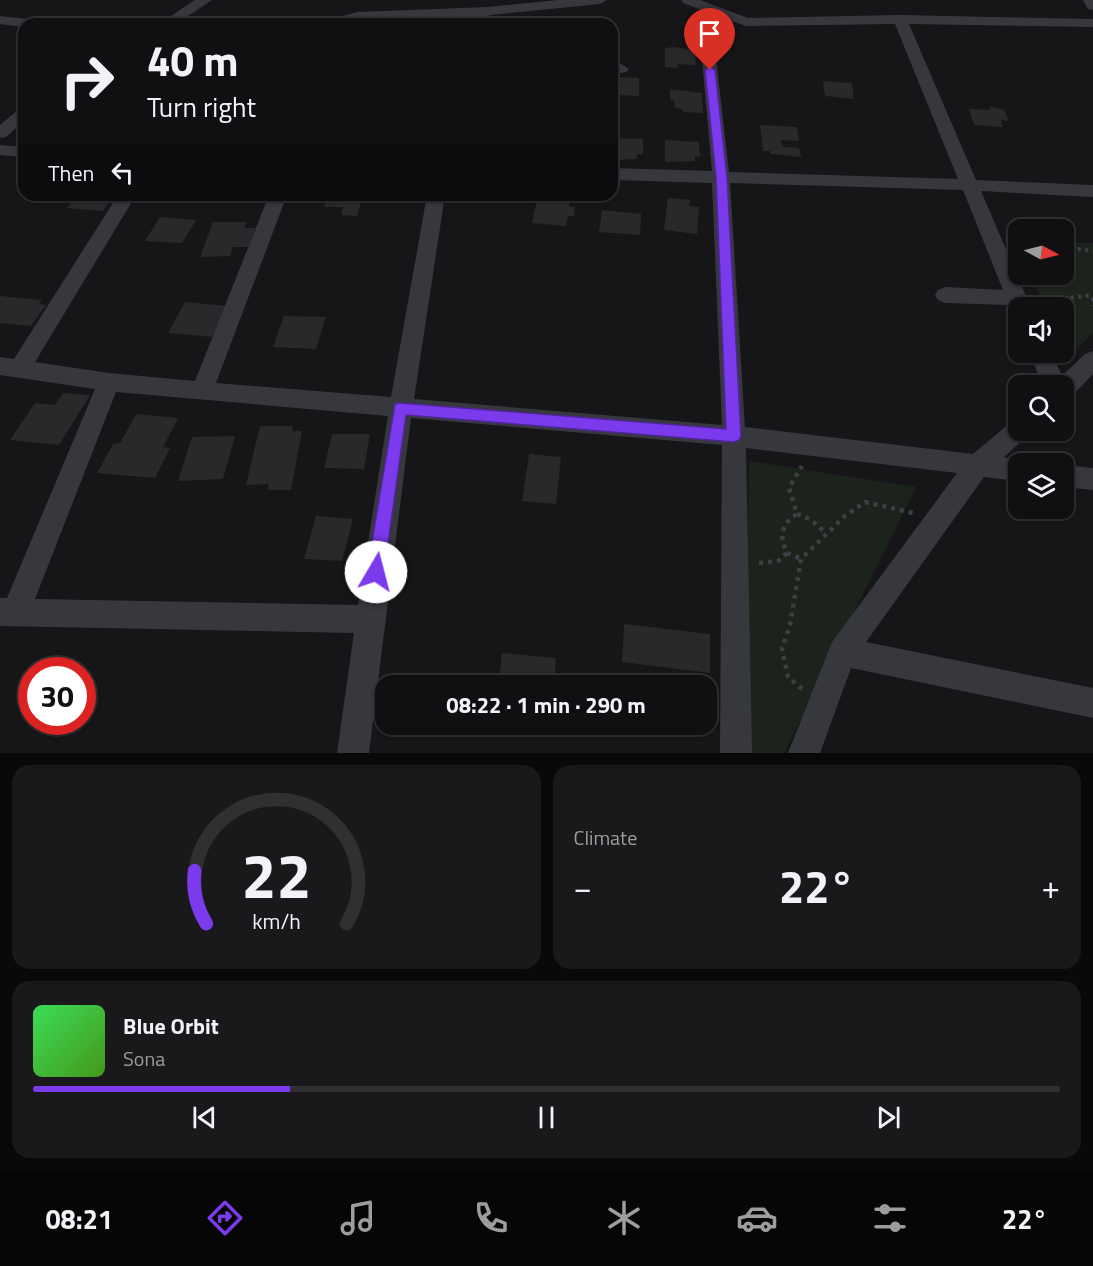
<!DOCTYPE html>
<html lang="en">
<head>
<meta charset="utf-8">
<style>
  :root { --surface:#101012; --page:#19191b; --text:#f1f3f6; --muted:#9c9d9f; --line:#303032; --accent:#7c3aed }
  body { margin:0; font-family:"Titillium Web",sans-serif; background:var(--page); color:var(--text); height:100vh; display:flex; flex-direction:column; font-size:22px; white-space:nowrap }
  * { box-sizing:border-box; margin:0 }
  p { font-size:20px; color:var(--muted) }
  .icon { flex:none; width:33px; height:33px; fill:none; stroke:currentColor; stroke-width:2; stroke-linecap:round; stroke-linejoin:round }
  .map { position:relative; height:753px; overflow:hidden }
  .drawer { display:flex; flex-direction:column; gap:12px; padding:12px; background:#09090a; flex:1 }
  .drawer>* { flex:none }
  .hud { position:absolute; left:18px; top:18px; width:600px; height:183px; border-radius:18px; box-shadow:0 2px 4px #0004,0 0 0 2px var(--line); background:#101012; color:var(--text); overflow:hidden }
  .needle { width:39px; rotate:97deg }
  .buttons { position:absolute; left:1008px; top:219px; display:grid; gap:12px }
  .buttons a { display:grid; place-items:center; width:66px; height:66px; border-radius:12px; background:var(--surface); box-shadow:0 2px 4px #0004,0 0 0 2px var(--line); font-size:30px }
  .speed { position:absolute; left:18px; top:657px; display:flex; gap:12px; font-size:30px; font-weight:700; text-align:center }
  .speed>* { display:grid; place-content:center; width:78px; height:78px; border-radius:50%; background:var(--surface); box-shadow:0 2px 4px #0004,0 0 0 2px var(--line); line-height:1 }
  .speed .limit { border:9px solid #d22; background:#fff; color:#111 }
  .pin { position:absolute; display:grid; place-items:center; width:51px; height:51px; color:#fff; margin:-62px -26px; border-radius:50% 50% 50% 0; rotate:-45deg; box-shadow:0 0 6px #0007 }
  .pin .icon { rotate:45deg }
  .me { position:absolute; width:66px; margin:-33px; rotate:8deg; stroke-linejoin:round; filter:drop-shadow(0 0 4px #0008) }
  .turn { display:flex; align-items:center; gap:21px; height:126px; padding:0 30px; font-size:27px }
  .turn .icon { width:78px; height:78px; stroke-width:2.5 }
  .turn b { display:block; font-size:42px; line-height:51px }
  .then { display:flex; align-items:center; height:57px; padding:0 30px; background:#0003; gap:12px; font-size:22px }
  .big { font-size:45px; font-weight:700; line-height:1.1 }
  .drawer .card { flex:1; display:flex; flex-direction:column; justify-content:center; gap:9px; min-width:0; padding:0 21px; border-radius:18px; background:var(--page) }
  .drawer .dial { align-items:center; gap:0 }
  .dial svg { height:156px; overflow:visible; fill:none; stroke:var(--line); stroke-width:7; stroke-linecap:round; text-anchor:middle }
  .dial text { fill:var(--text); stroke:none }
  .song { display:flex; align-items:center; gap:18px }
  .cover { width:72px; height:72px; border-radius:9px; background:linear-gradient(135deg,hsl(130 70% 55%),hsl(100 70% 35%)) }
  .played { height:6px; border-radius:3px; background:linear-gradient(90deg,var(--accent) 25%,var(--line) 25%) }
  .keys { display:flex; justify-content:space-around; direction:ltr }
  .heat { display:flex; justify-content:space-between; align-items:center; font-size:33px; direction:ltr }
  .drawer .tiles { flex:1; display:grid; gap:12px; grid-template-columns:1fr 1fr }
  .card:last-child { grid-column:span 2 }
  .trip { position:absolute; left:375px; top:675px; width:342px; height:60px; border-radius:18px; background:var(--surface); box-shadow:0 2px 4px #0004,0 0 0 2px var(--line); font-weight:700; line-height:60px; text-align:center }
  .tab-bar { display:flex; height:96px; justify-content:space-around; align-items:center; background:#060607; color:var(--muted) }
  .tab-bar .icon { width:42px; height:42px }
  .tab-bar .selected { color:var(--accent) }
  .tab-bar b { font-size:27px; color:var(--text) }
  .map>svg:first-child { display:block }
</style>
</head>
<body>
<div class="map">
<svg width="1093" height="753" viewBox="0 0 1093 753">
  <rect width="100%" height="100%" fill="#161618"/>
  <!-- green -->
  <g fill="#1c231d">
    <polygon points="1064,242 1093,243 1093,333 1066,359 1063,353 1064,308 1045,307 1031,275 1064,274"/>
    <polygon points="749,461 916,487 784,753 744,753"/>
  </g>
  <!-- building -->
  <g fill="#29292c">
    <polygon points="674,47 695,50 696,65 677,64 678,68 665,67 665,48"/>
    <polygon points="612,77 639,78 639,96 614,95"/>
    <polygon points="823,81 852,83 854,99 825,96"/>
    <polygon points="670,89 702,93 703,113 683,112 682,109 675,108 674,100 670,100"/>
    <polygon points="989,107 1004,109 1009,121 1001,120 1003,127 974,125 969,109 990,110"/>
    <polygon points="760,125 797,127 799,141 781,140 783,147 799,148 801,157 770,154 770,151 763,151"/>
    <polygon points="612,138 643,139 643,154 637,154 637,159 612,160"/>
    <polygon points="665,140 699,142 700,157 695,156 695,161 665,162"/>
    <polygon points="77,195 114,195 103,211 67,208"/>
    <polygon points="328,195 363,195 357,216 341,215 343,207 324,207"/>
    <polygon points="538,195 570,195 569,206 575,207 574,216 568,216 566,226 532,223"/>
    <polygon points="668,198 690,200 689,206 699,207 697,234 664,230"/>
    <polygon points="602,210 641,214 640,235 599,232"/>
    <polygon points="160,217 196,220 182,243 145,241"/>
    <polygon points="213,222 246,222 244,228 255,228 249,247 233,247 230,256 200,257"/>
    <polygon points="0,296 42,300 39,304 46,305 31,326 0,323"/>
    <polygon points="185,302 228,306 212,337 168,333"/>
    <polygon points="284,316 326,317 316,349 273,347"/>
    <polygon points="63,393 90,395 59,445 10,440 35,403 55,405"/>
    <polygon points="136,414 178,418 163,447 170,448 155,478 97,473 113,444 120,443"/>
    <polygon points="260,426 292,426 293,431 302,431 291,490 267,490 269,484 246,485"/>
    <polygon points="332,434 370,434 364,469 324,468"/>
    <polygon points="235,436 223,479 178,481 192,437"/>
    <polygon points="529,454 561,457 556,504 522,501"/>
    <polygon points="316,516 353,519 342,561 304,559"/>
    <polygon points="624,624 710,634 710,673 622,662"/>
    <polygon points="502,653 556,658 554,686 498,686"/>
    <polygon points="586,676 633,684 633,686 585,686"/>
    <polygon points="599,724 635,724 635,732 598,726"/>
  </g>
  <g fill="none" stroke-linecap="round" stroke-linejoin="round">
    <!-- path-far1 -->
    <g stroke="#3d3f44" stroke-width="4" stroke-dasharray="3 4.5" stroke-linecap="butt">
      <polyline points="1064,255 1078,249 1093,251"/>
      <polyline points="1093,298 1093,306"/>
      <polyline points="1061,308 1068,298 1093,295"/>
    </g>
    <!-- path -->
    <g stroke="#3d3f44" stroke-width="4.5" stroke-dasharray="4 5" stroke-linecap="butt">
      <polyline points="797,514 810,519 826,533"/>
      <polyline points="787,553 801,559"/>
      <path d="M 759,563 L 778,561 L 787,553 C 779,536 781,524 797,514 L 789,488 L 802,466"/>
      <polyline points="802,689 788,677 782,649 790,625 801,559 845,516 865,502 913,513"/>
    </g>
    <!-- minor -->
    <g fill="#37383d" fill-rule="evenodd">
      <polygon points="195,0 212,0 176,24 159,24"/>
      <polygon points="558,0 607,0 600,4 491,15 474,21 469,20 468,16 358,20 346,24 325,24 327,21 357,12 488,7"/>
      <path d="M 681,0 L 700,0 L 748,18 L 900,15 L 1093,19 L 1093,27 L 909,24 L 976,180 L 1093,185 L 1093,197 L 981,191 L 1031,308 L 1018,308 L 1018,315 L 1014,313 L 1009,305 L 945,303 L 938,300 L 935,295 L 938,290 L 945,287 L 1003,290 L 963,190 L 730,183 L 745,427 L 973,454 L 1010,423 L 1018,420 L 1018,430 L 1030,430 L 1026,437 L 1004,457 L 1027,462 L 1018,464 L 1018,481 L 984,477 L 866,642 L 1093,688 L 1093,718 L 851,668 L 820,753 L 788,753 L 832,642 L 957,473 L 746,448 L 752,753 L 720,753 L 722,445 L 411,418 L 369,753 L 337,753 L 354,633 L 0,626 L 0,598 L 7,598 L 95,389 L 0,375 L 0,357 L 14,359 L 118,195 L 136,195 L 35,362 L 109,373 L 195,381 L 269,195 L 287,195 L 216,383 L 391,397 L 427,195 L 445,195 L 414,399 L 722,425 L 712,183 L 612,180 L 612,168 L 712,171 L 701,49 L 710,13 L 683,3 ZM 723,18 L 746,26 L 895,24 L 958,179 L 729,172 L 715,49 ZM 116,392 L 388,416 L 358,605 L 35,599 Z"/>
      <polygon points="1083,0 1093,0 1093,10 1088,9"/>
      <polygon points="0,16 35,20 42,24 24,24 24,27 0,24"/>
      <polygon points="621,64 629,69 626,72 612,75 612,65"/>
      <polygon points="24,108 24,121 6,137 0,138 0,125 18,110"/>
      <polygon points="0,145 24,147 24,157 0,155"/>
      <polygon points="1093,351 1093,374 1072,396 1064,398 1064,386 1043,386 1029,352 1051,352 1062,376 1085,354"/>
      <polygon points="1064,465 1093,468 1093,490 1064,487"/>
    </g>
  </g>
  <!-- route -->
  <polygon fill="#7c3aed" stroke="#51269a" stroke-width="1.5" points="710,67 715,70 727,177 741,436 739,440 734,442 406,415 384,572 381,578 376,580 370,578 367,572 395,404 400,403 726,429 716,177 705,70"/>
</svg>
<div class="buttons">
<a><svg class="needle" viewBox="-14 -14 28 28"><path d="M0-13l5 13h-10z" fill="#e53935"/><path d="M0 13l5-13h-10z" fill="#9c9d9f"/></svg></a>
<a><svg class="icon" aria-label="sound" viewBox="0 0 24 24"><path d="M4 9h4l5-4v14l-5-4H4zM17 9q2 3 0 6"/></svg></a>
<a><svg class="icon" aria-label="search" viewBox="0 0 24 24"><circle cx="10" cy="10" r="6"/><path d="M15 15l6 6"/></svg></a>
<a><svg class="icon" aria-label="layers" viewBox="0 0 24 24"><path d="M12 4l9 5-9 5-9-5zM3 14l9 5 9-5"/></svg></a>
</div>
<div class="speed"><div class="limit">30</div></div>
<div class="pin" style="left:710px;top:70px;background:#d93025"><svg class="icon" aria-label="arrive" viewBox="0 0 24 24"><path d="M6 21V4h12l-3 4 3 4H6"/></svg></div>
<svg class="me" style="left:376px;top:572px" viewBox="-20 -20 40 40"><circle r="19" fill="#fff"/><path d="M0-13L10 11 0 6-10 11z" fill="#7c3aed"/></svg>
<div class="trip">08:22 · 1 min · 290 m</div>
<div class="hud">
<div class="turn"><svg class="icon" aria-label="right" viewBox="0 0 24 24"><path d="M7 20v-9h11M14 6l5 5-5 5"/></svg><div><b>40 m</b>Turn right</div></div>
<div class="then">Then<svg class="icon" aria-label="left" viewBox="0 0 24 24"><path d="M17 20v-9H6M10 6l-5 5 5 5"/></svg></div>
</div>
</div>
<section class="drawer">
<div class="tiles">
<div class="card dial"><svg viewBox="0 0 100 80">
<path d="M14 69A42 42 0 1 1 86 69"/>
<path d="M14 69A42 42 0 0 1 8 42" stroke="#7c3aed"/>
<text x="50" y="56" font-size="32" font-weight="700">22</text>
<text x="50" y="72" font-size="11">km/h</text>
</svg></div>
<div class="card"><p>Climate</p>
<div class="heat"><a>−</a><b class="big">22°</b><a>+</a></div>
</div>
<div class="card">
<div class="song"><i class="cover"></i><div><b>Blue Orbit</b><p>Sona</p></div></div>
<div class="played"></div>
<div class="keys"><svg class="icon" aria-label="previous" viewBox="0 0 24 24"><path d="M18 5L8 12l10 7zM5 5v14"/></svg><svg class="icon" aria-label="pause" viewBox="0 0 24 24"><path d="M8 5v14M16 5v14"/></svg><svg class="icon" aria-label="next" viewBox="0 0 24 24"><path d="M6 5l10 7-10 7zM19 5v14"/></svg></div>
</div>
</div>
</section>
<nav class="tab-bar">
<b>08:21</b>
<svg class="icon selected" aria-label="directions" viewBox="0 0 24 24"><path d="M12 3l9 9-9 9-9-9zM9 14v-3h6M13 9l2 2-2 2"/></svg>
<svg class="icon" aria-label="music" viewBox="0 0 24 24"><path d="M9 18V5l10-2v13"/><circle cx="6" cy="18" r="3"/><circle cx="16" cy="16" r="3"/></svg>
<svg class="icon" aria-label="phone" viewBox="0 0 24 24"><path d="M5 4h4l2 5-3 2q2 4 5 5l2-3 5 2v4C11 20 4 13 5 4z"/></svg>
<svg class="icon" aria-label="climate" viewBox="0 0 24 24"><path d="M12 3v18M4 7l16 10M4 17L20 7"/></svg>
<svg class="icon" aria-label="car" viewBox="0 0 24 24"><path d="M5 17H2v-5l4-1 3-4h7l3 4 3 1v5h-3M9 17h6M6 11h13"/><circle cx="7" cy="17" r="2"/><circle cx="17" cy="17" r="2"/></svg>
<svg class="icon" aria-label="filters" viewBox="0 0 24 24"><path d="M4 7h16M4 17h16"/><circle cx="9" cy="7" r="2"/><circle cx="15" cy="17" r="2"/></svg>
<b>22°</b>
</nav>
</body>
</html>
